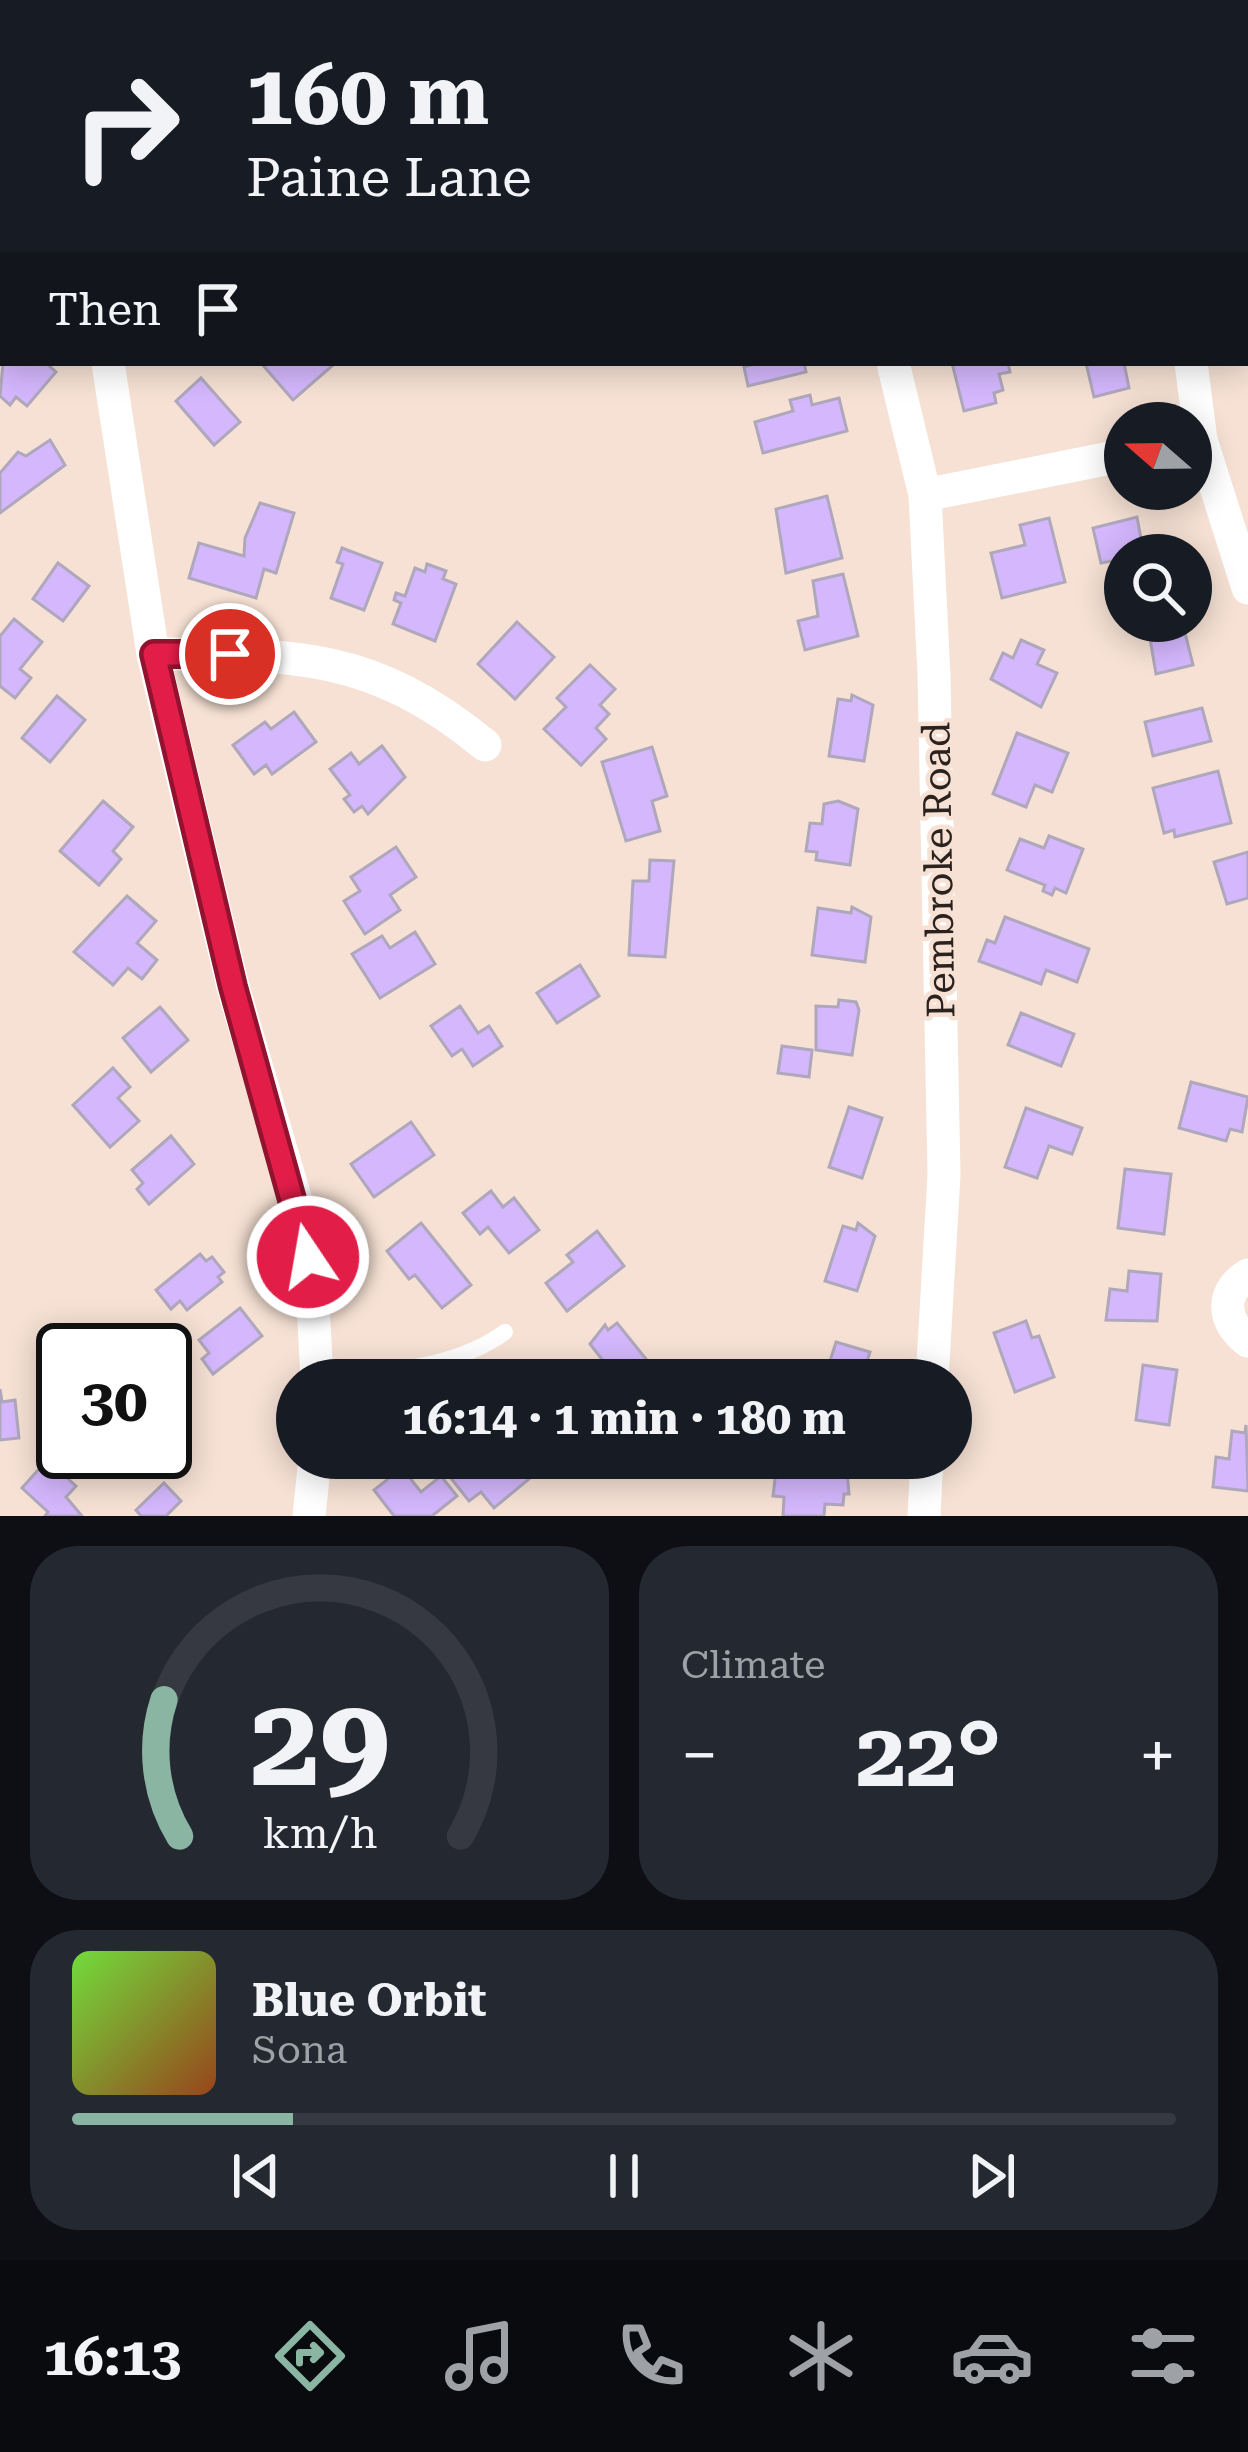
<!DOCTYPE html>
<html lang="en">
<head>
<meta charset="utf-8">
<style>
  :root { --surface:#171b24; --page:#242831; --text:#f1f3f6; --muted:#9ea1a6; --line:#363941; --accent:#8ab5a3 }
  body { margin:0; font-family:"Roboto Serif",serif; background:var(--page); color:var(--text); height:100vh; display:flex; flex-direction:column; font-size:45px; white-space:nowrap }
  * { box-sizing:border-box; margin:0 }
  p { font-size:39px; color:var(--muted) }
  .icon { flex:none; width:66px; height:66px; fill:none; stroke:currentColor; stroke-width:2; stroke-linecap:round; stroke-linejoin:round }
  .map { position:relative; height:1516px; overflow:hidden }
  .side { display:flex; flex-direction:column; gap:30px; padding:30px; background:#0d0f14; flex:1 }
  .side>* { flex:none }
  .banner { position:absolute; left:0px; top:0px; width:1248px; height:366px; box-shadow:0 6px 30px #0003; background:#171b24; color:var(--text); overflow:hidden }
  .needle { width:78px; rotate:290deg }
  .controls { position:absolute; left:1104px; top:402px; display:grid; gap:24px }
  .controls a { display:grid; place-items:center; width:108px; height:108px; border-radius:50%; background:var(--surface); box-shadow:0 6px 30px #0003; font-size:60px }
  .speed { position:absolute; left:36px; top:1323px; display:flex; gap:24px; font-size:60px; font-weight:700; text-align:center }
  .speed>* { display:grid; place-content:center; width:156px; height:156px; border-radius:50%; background:var(--surface); box-shadow:0 6px 30px #0003; line-height:1 }
  .speed .limit { border:6px solid #111; border-radius:18px; background:#fff; color:#111 }
  .pin { position:absolute; display:grid; place-items:center; width:102px; height:102px; color:#fff; margin:-51px; border:6px solid #fff; border-radius:50%; box-shadow:0 3px 12px #0007 }
  .me { position:absolute; width:132px; margin:-66px; rotate:348deg; stroke-linejoin:round; filter:drop-shadow(0 0 9px #0008) }
  .turn { display:flex; align-items:center; gap:42px; height:252px; padding:0 48px; font-size:54px }
  .turn .icon { width:156px; height:156px; stroke-width:2.5 }
  .turn b { display:block; font-size:84px; line-height:102px }
  .then { display:flex; align-items:center; height:114px; padding:0 48px; background:#0003; gap:24px; font-size:45px }
  .big { font-size:90px; font-weight:700; line-height:1.1 }
  .side .card { flex:1; display:flex; flex-direction:column; justify-content:center; gap:18px; min-width:0; padding:0 42px; border-radius:48px; background:var(--page) }
  .side .dial { align-items:center; gap:0 }
  .dial svg { height:312px; overflow:visible; fill:none; stroke:var(--line); stroke-width:7; stroke-linecap:round; text-anchor:middle }
  .dial text { fill:var(--text); stroke:none }
  .song { display:flex; align-items:center; gap:36px }
  .cover { width:144px; height:144px; border-radius:18px; background:linear-gradient(135deg,hsl(100 70% 55%),hsl(20 70% 35%)) }
  .played { height:12px; border-radius:6px; background:linear-gradient(90deg,var(--accent) 20%,var(--line) 20%) }
  .keys { display:flex; justify-content:space-around; direction:ltr }
  .heat { display:flex; justify-content:space-between; align-items:center; font-size:66px; direction:ltr }
  .side .tiles { flex:1; display:grid; gap:30px; grid-template-columns:1fr 1fr }
  .card:last-child { grid-column:span 2 }
  .trip { position:absolute; left:276px; top:1359px; width:696px; height:120px; border-radius:60px; background:var(--surface); box-shadow:0 6px 30px #0003; font-weight:700; line-height:120px; text-align:center }
  .dock { display:flex; height:192px; justify-content:space-around; align-items:center; background:#090b0e; color:var(--muted) }
  .dock .icon { width:84px; height:84px }
  .dock .on { color:var(--accent) }
  .dock b { font-size:54px; color:var(--text) }
  .map>svg:first-child { display:block }
</style>
</head>
<body>
<div class="map">
<svg width="1248" height="1516" viewBox="0 0 1248 1516">
  <rect width="100%" height="100%" fill="#f6e1d4"/>
  <!-- building -->
  <g fill="#d4b7fd" stroke="#afa7bb" stroke-width="3">
    <polygon points="3,363 46,363 56,372 27,406 16,397 10,405 0,396"/>
    <polygon points="261,363 329,363 332,366 293,400"/>
    <polygon points="758,363 804,363 806,372 748,386 744,367"/>
    <polygon points="952,363 1008,363 1010,372 999,374 1003,390 994,393 996,403 964,411"/>
    <polygon points="1086,363 1124,363 1129,388 1094,397"/>
    <polygon points="201,378 240,422 214,445 176,401"/>
    <polygon points="810,395 812,405 839,398 847,431 763,453 755,422 793,411 790,400"/>
    <polygon points="50,440 65,465 0,513 0,473 18,452 26,456"/>
    <polygon points="827,496 842,558 786,573 776,509"/>
    <polygon points="260,503 294,513 276,573 264,569 256,598 189,578 199,543 244,556 245,538"/>
    <polygon points="1137,517 1144,555 1101,563 1093,528"/>
    <polygon points="1049,518 1065,582 1002,598 991,553 1025,545 1020,525"/>
    <polygon points="342,548 382,563 364,610 331,598 343,564 337,562"/>
    <polygon points="58,563 89,586 63,621 33,599"/>
    <polygon points="427,564 446,571 443,579 456,584 435,641 393,624 401,603 394,600 396,593 405,596 415,568 425,572"/>
    <polygon points="843,574 858,636 805,650 798,621 818,616 813,581"/>
    <polygon points="14,619 42,642 20,669 31,678 15,698 0,686 0,636"/>
    <polygon points="1147,621 1182,621 1193,665 1156,674"/>
    <polygon points="517,622 554,657 515,699 478,664"/>
    <polygon points="1021,640 1044,650 1037,664 1057,673 1041,707 991,679 1003,653 1013,658"/>
    <polygon points="590,665 615,689 600,705 609,714 596,728 606,739 581,765 544,729 566,707 557,698"/>
    <polygon points="852,695 873,705 864,761 829,756 838,699 851,701"/>
    <polygon points="57,696 85,720 50,762 22,738"/>
    <polygon points="1202,708 1211,741 1153,756 1145,722"/>
    <polygon points="294,712 316,742 272,774 266,765 254,774 233,745 265,722 271,729"/>
    <polygon points="1017,733 1068,753 1052,792 1035,785 1026,807 993,794"/>
    <polygon points="382,746 405,777 368,814 362,806 354,812 344,799 350,795 330,769 351,753 359,764"/>
    <polygon points="652,747 667,796 652,801 660,831 626,841 602,762"/>
    <polygon points="1218,771 1231,823 1175,837 1174,830 1164,833 1153,788"/>
    <polygon points="103,801 133,827 113,851 121,859 99,885 60,851"/>
    <polygon points="838,801 858,809 850,865 816,860 817,852 806,851 810,823 822,824 824,804"/>
    <polygon points="1049,836 1083,849 1066,893 1055,888 1052,895 1043,891 1045,885 1007,870 1020,839 1044,848"/>
    <polygon points="396,847 416,877 390,895 400,910 365,934 344,901 360,891 351,877"/>
    <polygon points="1248,852 1248,898 1227,904 1214,862"/>
    <polygon points="650,860 674,861 665,957 629,955 633,881 649,881"/>
    <polygon points="127,896 156,921 137,943 157,960 142,979 128,968 113,985 74,952"/>
    <polygon points="852,907 871,917 865,962 812,955 818,908 851,913"/>
    <polygon points="1005,917 1089,949 1077,982 1046,970 1041,984 979,961 987,940 995,943"/>
    <polygon points="415,932 435,964 380,998 352,954 382,936 390,948"/>
    <polygon points="580,965 599,996 557,1023 537,993"/>
    <polygon points="839,1000 856,1002 859,1010 852,1055 816,1050 816,1006 838,1007"/>
    <polygon points="460,1006 478,1033 489,1026 502,1046 473,1066 462,1049 452,1056 431,1026"/>
    <polygon points="160,1007 188,1040 151,1072 123,1038"/>
    <polygon points="1021,1013 1074,1034 1061,1066 1008,1045"/>
    <polygon points="782,1046 812,1050 809,1077 778,1073"/>
    <polygon points="113,1068 130,1087 118,1098 139,1121 110,1147 73,1105"/>
    <polygon points="1191,1082 1248,1097 1242,1132 1230,1129 1226,1141 1179,1128"/>
    <polygon points="849,1107 882,1118 862,1178 829,1167"/>
    <polygon points="1026,1108 1082,1128 1072,1154 1049,1146 1037,1178 1005,1167"/>
    <polygon points="411,1122 434,1155 374,1197 351,1164"/>
    <polygon points="171,1136 194,1164 149,1204 137,1189 143,1183 132,1170"/>
    <polygon points="1125,1169 1171,1174 1164,1234 1118,1228"/>
    <polygon points="491,1191 503,1207 514,1198 539,1230 509,1253 488,1227 480,1234 463,1213"/>
    <polygon points="421,1223 471,1285 442,1308 415,1275 409,1279 387,1251"/>
    <polygon points="858,1223 875,1236 857,1291 825,1281 843,1226 856,1230"/>
    <polygon points="597,1231 624,1266 567,1311 546,1283 573,1262 567,1255"/>
    <polygon points="200,1254 206,1261 212,1257 224,1272 218,1277 222,1282 187,1310 180,1301 171,1309 156,1290"/>
    <polygon points="1129,1271 1161,1274 1157,1321 1106,1320 1110,1289 1127,1291"/>
    <polygon points="240,1308 262,1336 213,1374 202,1359 209,1353 199,1340"/>
    <polygon points="1026,1321 1032,1338 1039,1336 1054,1377 1015,1392 994,1333"/>
    <polygon points="617,1323 650,1364 630,1380 618,1380 590,1344 605,1325 608,1330"/>
    <polygon points="836,1342 870,1352 861,1380 824,1380"/>
    <polygon points="1143,1365 1177,1370 1169,1425 1136,1420"/>
    <polygon points="0,1389 2,1402 15,1400 19,1438 0,1440"/>
    <polygon points="1246,1425 1248,1491 1213,1487 1216,1457 1229,1459 1232,1431 1245,1433"/>
    <polygon points="452,1458 523,1458 535,1474 494,1508 481,1492 469,1501 442,1467"/>
    <polygon points="808,1458 831,1459 830,1469 847,1471 849,1494 844,1494 843,1505 825,1504 824,1516 783,1516 784,1497 773,1496 776,1471 785,1472 786,1465 807,1468"/>
    <polygon points="47,1460 76,1486 66,1497 82,1516 45,1516 48,1512 22,1488"/>
    <polygon points="402,1468 421,1492 441,1476 457,1496 432,1516 394,1516 374,1490"/>
    <polygon points="164,1483 181,1501 166,1516 141,1516 136,1510"/>
  </g>
  <g fill="none" stroke-linecap="round" stroke-linejoin="round">
    <!-- path -->
    <polyline stroke="#9f8f86" stroke-width="4.5" stroke-dasharray="9 6" stroke-linecap="butt" points="1187,0 1188,3"/>
    <!-- service -->
    <path stroke="#fff" stroke-width="16" d="M 318,1380 C 382,1370 452,1371 505,1332"/>
    <!-- minor -->
    <g stroke="#fff" stroke-width="33">
      <polyline points="714,0 716,3"/>
      <polyline points="1131,0 1131,3"/>
      <polyline points="0,67 3,71"/>
      <polyline points="108,363 153,654 233,987 297,1204 313,1303 317,1380"/>
      <polyline points="893,363 925,495 934,675 944,1175 932,1380"/>
      <polyline points="1191,363 1201,440 1248,588"/>
      <polyline points="925,495 1125,455"/>
      <path d="M 153,654 C 293,654 372,652 485,745"/>
      <path d="M 1248,1275 C 1219,1293 1223,1322 1248,1341"/>
      <polyline points="309,1516 315,1458"/>
      <polyline points="924,1516 927,1458"/>
    </g>
  </g>
  <g fill="none" stroke-linecap="round" stroke-linejoin="round">
    <!-- route casing -->
    <g stroke="#92132f" stroke-width="30">
      <polyline id="route" points="230,654 154,654 233,987 308,1257"/>
    </g>
    <!-- route -->
    <use href="#route" stroke="#e11d48" stroke-width="21"/>
  </g>
  <g text-anchor="middle" dominant-baseline="central" stroke-width="9" stroke-linejoin="round" paint-order="stroke">
    <!-- street labels -->
    <g font-size="39" fill="#2a221e" stroke="#f6e1d4">
      <text transform="translate(939 870) rotate(-91)">Pembroke Road</text>
    </g>
  </g>
</svg>
<div class="controls">
<a><svg class="needle" viewBox="-14 -14 28 28"><path d="M0-13l5 13h-10z" fill="#e53935"/><path d="M0 13l5-13h-10z" fill="#9ea1a6"/></svg></a>
<a><svg class="icon" aria-label="search" viewBox="0 0 24 24"><circle cx="10" cy="10" r="6"/><path d="M15 15l6 6"/></svg></a>
</div>
<div class="speed"><div class="limit">30</div></div>
<div class="pin" style="left:230px;top:654px;background:#d93025"><svg class="icon" aria-label="arrive" viewBox="0 0 24 24"><path d="M6 21V4h12l-3 4 3 4H6"/></svg></div>
<svg class="me" style="left:308px;top:1257px" viewBox="-20 -20 40 40"><circle r="17" fill="#e11d48" stroke="#fff" stroke-width="3"/><path d="M0-11L8 9 0 5-8 9z" fill="#fff"/></svg>
<div class="trip">16:14 · 1 min · 180 m</div>
<div class="banner">
<div class="turn"><svg class="icon" aria-label="right" viewBox="0 0 24 24"><path d="M7 20v-9h11M14 6l5 5-5 5"/></svg><div><b>160 m</b>Paine Lane</div></div>
<div class="then">Then<svg class="icon" aria-label="arrive" viewBox="0 0 24 24"><path d="M6 21V4h12l-3 4 3 4H6"/></svg></div>
</div>
</div>
<section class="side">
<div class="tiles">
<div class="card dial"><svg viewBox="0 0 100 80">
<path d="M14 69A42 42 0 1 1 86 69"/>
<path d="M14 69A42 42 0 0 1 10 34" stroke="#8ab5a3"/>
<text x="50" y="56" font-size="32" font-weight="700">29</text>
<text x="50" y="72" font-size="11">km/h</text>
</svg></div>
<div class="card"><p>Climate</p>
<div class="heat"><a>−</a><b class="big">22°</b><a>+</a></div>
</div>
<div class="card">
<div class="song"><i class="cover"></i><div><b>Blue Orbit</b><p>Sona</p></div></div>
<div class="played"></div>
<div class="keys"><svg class="icon" aria-label="previous" viewBox="0 0 24 24"><path d="M18 5L8 12l10 7zM5 5v14"/></svg><svg class="icon" aria-label="pause" viewBox="0 0 24 24"><path d="M8 5v14M16 5v14"/></svg><svg class="icon" aria-label="next" viewBox="0 0 24 24"><path d="M6 5l10 7-10 7zM19 5v14"/></svg></div>
</div>
</div>
</section>
<nav class="dock">
<b>16:13</b>
<svg class="icon on" aria-label="directions" viewBox="0 0 24 24"><path d="M12 3l9 9-9 9-9-9zM9 14v-3h6M13 9l2 2-2 2"/></svg>
<svg class="icon" aria-label="music" viewBox="0 0 24 24"><path d="M9 18V5l10-2v13"/><circle cx="6" cy="18" r="3"/><circle cx="16" cy="16" r="3"/></svg>
<svg class="icon" aria-label="phone" viewBox="0 0 24 24"><path d="M5 4h4l2 5-3 2q2 4 5 5l2-3 5 2v4C11 20 4 13 5 4z"/></svg>
<svg class="icon" aria-label="climate" viewBox="0 0 24 24"><path d="M12 3v18M4 7l16 10M4 17L20 7"/></svg>
<svg class="icon" aria-label="car" viewBox="0 0 24 24"><path d="M5 17H2v-5l4-1 3-4h7l3 4 3 1v5h-3M9 17h6M6 11h13"/><circle cx="7" cy="17" r="2"/><circle cx="17" cy="17" r="2"/></svg>
<svg class="icon" aria-label="filters" viewBox="0 0 24 24"><path d="M4 7h16M4 17h16"/><circle cx="9" cy="7" r="2"/><circle cx="15" cy="17" r="2"/></svg>
</nav>
</body>
</html>
